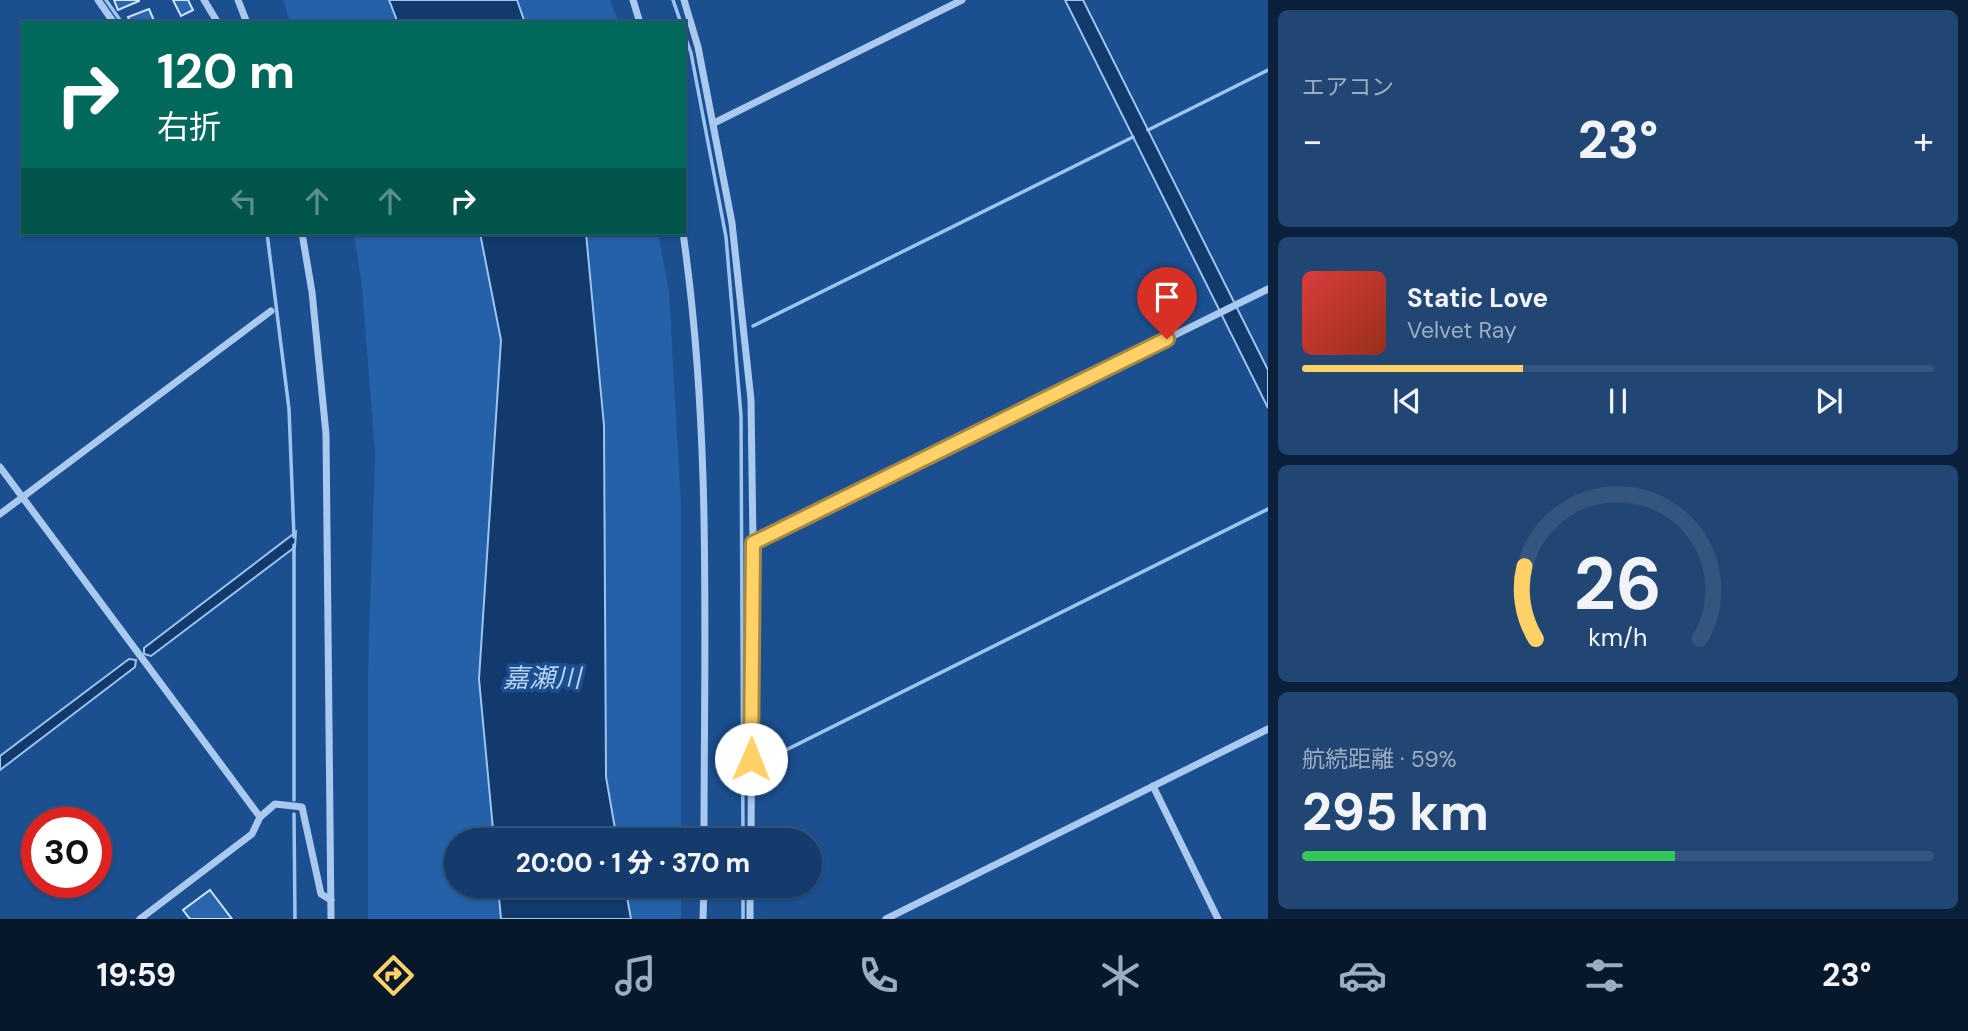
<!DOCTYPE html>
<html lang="ja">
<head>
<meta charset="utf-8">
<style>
  :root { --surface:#143b6b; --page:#214673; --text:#f1f3f6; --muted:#9dadc1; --line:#33557e; --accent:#ffd166 }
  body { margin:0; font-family:"DM Sans","Noto Sans JP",sans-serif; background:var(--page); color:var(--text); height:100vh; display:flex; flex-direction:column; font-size:26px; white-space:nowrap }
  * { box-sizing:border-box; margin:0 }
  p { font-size:23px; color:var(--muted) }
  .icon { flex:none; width:38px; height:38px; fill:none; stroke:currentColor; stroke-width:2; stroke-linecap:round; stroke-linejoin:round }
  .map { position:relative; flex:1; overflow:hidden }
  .details { display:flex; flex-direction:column; gap:10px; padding:10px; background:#0b203b; width:700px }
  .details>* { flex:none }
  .top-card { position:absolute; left:21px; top:21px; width:665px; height:214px; border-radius:0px; box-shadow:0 2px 5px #0004,0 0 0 2px var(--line); background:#00695c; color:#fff; overflow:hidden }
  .speed { position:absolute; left:21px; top:807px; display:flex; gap:14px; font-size:35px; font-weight:700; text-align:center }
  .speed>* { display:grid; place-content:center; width:91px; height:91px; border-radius:50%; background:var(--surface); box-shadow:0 2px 5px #0004,0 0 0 2px var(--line); line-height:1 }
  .speed .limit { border:10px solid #d22; background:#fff; color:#111 }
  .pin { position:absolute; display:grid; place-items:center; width:60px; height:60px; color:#fff; margin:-72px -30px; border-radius:50% 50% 50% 0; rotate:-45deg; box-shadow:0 0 7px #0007 }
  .pin .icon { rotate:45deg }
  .me { position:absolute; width:77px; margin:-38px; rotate:1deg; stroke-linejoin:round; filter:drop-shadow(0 0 5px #0008) }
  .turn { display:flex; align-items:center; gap:24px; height:147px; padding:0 21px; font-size:32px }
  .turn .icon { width:91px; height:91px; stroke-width:2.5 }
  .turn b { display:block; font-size:49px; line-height:60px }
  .lanes { display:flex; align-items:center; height:66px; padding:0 21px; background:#0003; justify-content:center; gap:35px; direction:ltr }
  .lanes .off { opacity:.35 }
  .big { font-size:52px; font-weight:800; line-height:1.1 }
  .details .card { flex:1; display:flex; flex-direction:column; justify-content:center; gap:10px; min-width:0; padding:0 24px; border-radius:10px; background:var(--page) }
  .details .dial { align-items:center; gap:0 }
  .dial svg { height:182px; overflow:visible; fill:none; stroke:var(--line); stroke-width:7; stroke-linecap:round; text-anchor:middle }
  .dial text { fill:var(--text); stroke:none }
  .song { display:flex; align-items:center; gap:21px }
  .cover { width:84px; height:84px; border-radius:10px; background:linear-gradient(135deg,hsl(0 70% 55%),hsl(10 70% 35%)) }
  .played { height:7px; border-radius:4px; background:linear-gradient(90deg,var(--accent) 35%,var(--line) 35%) }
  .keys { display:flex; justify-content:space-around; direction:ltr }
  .heat { display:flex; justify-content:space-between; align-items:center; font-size:38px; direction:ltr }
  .charge { height:10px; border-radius:5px; background:linear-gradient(90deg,#34c759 59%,var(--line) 0) }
  .trip { position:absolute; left:444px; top:828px; width:378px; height:70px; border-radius:35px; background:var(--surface); box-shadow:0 2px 5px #0004,0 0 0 2px var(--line); font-weight:800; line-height:70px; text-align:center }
  .menu { display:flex; height:112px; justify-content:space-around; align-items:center; background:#08182b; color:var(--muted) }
  .menu .icon { width:49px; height:49px }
  .menu .selected { color:var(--accent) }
  .menu b { font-size:32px; color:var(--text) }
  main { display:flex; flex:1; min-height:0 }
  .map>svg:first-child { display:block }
</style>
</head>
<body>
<main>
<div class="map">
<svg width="1268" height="919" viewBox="0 0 1268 919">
  <rect width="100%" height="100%" fill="#1b4f8f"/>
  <!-- green -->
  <g fill="#2461a8">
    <polygon points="283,0 407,0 417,23 291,23"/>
    <polygon points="500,0 610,0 619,23 507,23"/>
    <polygon points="354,233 493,233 512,354 511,840 457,840 457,886 516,886 518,919 368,919 368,672 375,454 362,287"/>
    <polygon points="571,233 658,233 669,292 681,504 681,840 596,840"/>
    <polygon points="604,886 681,886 681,919 609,919"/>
  </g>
  <!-- water -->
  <g fill="#123a6d" stroke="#9cc4f0" stroke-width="2">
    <polygon points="389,0 517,0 525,23 398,23"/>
    <polygon points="1065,0 1083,0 1268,370 1268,408"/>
    <polygon points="480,233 586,233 604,426 606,777 617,840 494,840 479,679 501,340"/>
    <polygon points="296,532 295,547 151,656 144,654 144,648"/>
    <polygon points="129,659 136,660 135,667 0,770 0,756"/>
    <polygon points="498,886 625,886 631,919 501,919"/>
  </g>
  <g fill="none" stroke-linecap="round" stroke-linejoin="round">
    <!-- stream -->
    <g stroke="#9cc4f0" stroke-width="3.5">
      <polyline points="106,0 122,23"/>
      <polyline points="673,0 681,23"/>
      <polyline points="684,33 691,53 726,237 741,416 743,840"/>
      <polyline points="1148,130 1268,70"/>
      <polyline points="267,233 289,409 294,537"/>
      <polyline points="753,326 1133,137"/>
      <polyline points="294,545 294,800"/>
      <polyline points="760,763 1268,509"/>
      <polyline points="294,814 295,919"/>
      <polyline points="743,886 743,919"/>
    </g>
  </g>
  <!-- building -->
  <g fill="#2a66ad" stroke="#cfe3fa" stroke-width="2">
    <polygon points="114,0 139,0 139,1 118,10"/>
    <polygon points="173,0 188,0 193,10 181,16"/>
    <polygon points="149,9 155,23 130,23 128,17"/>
    <polygon points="210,890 232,919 190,919 183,910"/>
  </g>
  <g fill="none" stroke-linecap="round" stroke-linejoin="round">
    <!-- street -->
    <g stroke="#a9c9ee" stroke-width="7">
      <polyline points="98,0 114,23"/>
      <polyline points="204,0 218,23"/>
      <polyline points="238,0 247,23"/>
      <polyline points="633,0 640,23"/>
      <polyline points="684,0 698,47 732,223 751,400 753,543 751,840"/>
      <polyline points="714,123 962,0"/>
      <polyline points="302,233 312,292 326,434 331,919"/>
      <path d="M 683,233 C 712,434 704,637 704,840"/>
      <polyline points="0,467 260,817"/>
      <polyline points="0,514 271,311"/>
      <polyline points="753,543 1268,289"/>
      <polyline points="1153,786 1218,919"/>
      <polyline points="140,919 252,834 260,817 275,804 302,807 321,894 331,900"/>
      <polyline points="703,919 704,886"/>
      <polyline points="750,919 750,886"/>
      <polyline points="886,919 1268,729"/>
    </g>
  </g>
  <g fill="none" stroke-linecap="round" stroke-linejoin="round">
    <!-- route casing -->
    <g stroke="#a68842" stroke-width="18">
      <polyline id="route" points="751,759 753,543 1167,339"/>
    </g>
    <!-- route -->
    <use href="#route" stroke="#ffd166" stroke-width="12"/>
  </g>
  <g text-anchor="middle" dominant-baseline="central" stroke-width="7" stroke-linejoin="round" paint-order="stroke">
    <!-- water labels -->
    <g font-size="26" font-style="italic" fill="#b5d3f5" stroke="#1b4f8f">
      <text x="542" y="678">嘉瀬川</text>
    </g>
  </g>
</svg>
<div class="speed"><div class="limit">30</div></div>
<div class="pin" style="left:1167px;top:339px;background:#d93025"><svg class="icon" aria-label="arrive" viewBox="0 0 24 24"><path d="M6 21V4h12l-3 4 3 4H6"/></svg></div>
<svg class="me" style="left:751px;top:759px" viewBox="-20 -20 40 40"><circle r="19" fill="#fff"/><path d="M0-13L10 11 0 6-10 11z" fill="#ffd166"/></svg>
<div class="trip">20:00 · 1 分 · 370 m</div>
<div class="top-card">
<div class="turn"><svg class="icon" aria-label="right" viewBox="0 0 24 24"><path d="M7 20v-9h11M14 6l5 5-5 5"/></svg><div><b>120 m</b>右折</div></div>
<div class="lanes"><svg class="icon off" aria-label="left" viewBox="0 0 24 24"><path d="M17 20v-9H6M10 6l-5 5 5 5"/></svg><svg class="icon off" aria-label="ahead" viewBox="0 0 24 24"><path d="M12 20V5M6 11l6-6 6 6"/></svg><svg class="icon off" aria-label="ahead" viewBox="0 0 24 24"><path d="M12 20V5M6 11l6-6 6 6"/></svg><svg class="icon" aria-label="right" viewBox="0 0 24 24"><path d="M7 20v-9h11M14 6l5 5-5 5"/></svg></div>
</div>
</div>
<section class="details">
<div class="card"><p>エアコン</p>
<div class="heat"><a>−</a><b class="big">23°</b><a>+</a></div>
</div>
<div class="card">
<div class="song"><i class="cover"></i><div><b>Static Love</b><p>Velvet Ray</p></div></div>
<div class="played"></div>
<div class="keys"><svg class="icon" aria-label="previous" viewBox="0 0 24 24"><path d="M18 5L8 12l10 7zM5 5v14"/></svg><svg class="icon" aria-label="pause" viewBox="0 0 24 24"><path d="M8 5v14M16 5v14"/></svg><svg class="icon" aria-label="next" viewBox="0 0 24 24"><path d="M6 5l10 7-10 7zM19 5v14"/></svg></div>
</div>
<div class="card dial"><svg viewBox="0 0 100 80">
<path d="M14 69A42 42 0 1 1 86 69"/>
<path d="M14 69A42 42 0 0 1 9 37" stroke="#ffd166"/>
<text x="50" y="56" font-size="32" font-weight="700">26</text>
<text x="50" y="72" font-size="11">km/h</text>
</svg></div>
<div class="card"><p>航続距離 · 59%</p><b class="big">295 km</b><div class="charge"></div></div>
</section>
</main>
<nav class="menu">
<b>19:59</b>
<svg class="icon selected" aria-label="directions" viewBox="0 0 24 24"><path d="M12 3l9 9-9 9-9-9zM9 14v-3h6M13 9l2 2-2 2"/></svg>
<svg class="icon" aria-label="music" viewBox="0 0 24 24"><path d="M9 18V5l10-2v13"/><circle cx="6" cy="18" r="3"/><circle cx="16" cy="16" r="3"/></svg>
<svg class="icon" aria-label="phone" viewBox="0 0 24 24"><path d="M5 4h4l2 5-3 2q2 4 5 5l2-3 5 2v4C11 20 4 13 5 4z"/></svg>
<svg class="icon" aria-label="climate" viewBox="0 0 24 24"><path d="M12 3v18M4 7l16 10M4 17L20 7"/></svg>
<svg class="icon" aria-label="car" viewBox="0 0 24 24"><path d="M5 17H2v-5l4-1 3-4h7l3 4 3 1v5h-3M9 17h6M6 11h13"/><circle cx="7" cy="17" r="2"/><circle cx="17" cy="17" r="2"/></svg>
<svg class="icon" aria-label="filters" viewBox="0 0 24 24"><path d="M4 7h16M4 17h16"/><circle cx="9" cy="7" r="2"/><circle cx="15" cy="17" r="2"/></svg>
<b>23°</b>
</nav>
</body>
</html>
